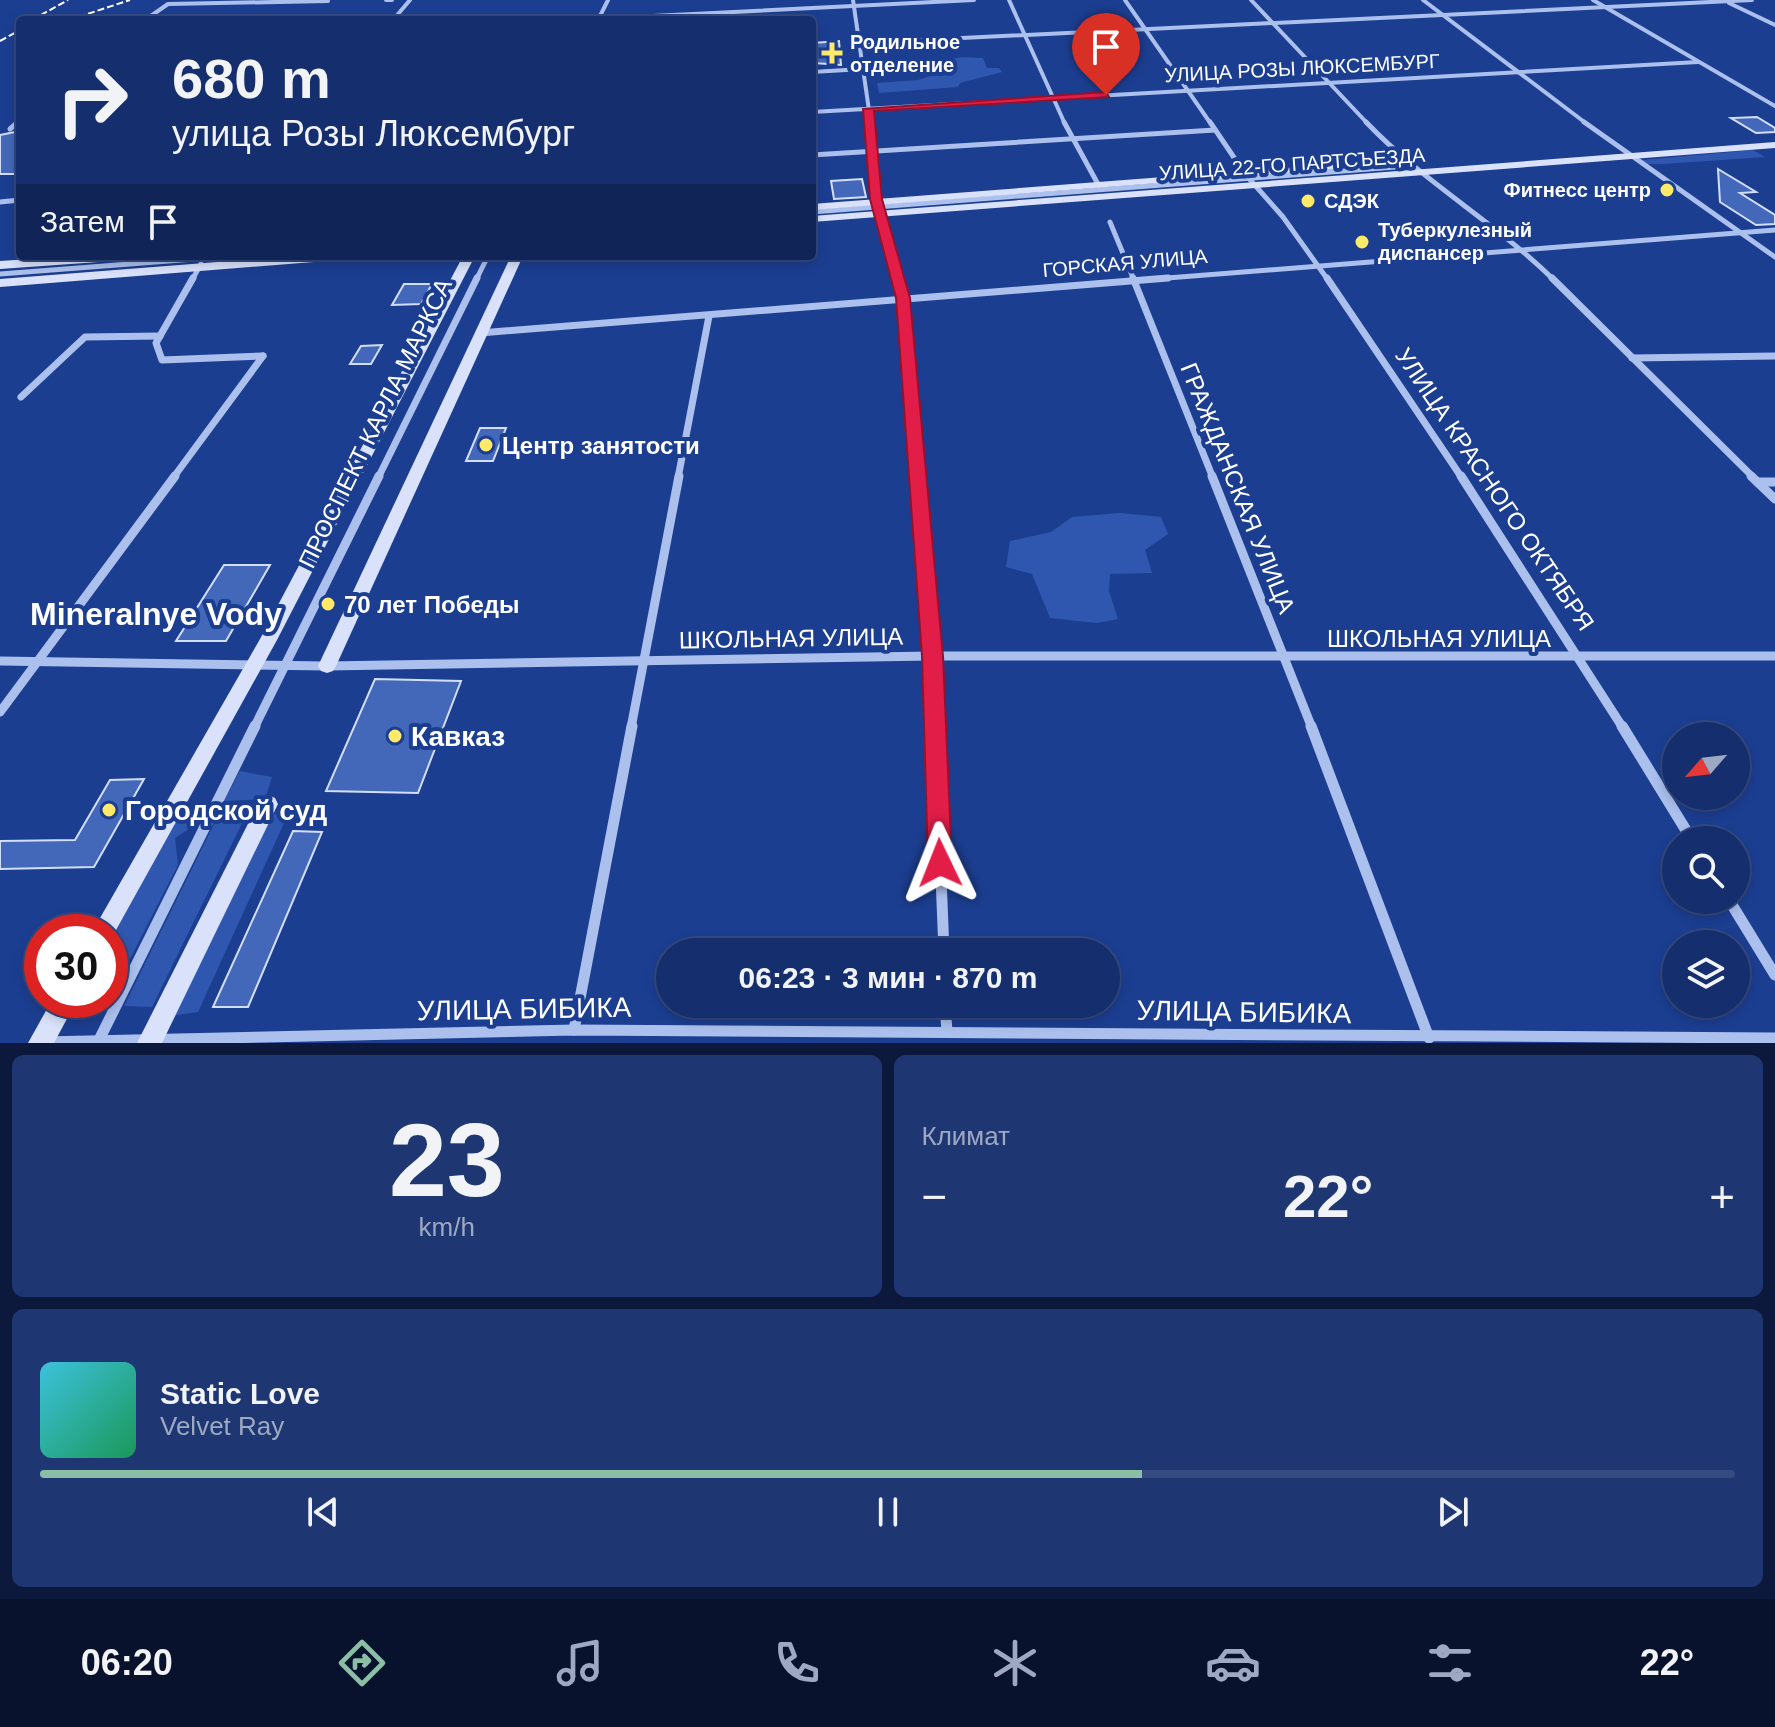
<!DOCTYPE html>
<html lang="ru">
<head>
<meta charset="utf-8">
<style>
  :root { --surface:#152e6d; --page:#1e3672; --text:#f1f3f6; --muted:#9da8c2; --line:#344a80; --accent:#8abfa5 }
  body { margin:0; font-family:Arial,sans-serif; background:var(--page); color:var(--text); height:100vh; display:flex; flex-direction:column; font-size:30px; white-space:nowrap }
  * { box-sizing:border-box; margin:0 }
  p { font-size:26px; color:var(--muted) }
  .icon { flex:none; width:44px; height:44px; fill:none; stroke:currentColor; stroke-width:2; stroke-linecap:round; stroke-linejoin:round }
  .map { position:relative; height:1043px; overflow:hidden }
  .sheet { display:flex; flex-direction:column; gap:12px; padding:12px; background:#0c193c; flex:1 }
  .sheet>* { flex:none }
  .banner { position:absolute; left:16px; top:16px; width:800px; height:244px; border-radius:8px; box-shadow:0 4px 12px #0003,0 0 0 2px var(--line); background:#152e6d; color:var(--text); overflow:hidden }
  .needle { width:52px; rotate:242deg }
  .controls { position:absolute; left:1662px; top:722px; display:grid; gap:16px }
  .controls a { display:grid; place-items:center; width:88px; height:88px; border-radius:50%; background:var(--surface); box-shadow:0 4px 12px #0003,0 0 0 2px var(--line); font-size:40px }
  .speed { position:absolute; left:24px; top:914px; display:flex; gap:16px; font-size:40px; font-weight:700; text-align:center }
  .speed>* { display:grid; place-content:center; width:104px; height:104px; border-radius:50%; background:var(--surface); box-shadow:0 4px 12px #0003,0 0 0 2px var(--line); line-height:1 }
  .speed .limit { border:12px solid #d22; background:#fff; color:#111 }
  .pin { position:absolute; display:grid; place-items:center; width:68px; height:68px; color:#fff; margin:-82px -34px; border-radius:50% 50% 50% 0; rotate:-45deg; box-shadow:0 0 8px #0007 }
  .pin .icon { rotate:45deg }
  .me { position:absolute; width:88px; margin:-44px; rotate:358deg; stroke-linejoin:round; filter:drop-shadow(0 0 6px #0008) }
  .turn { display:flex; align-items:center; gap:28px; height:168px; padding:0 24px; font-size:36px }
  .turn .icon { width:104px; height:104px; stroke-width:2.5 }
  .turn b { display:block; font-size:56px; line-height:68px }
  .then { display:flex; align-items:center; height:76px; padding:0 24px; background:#0003; gap:16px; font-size:30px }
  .big { font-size:60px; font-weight:600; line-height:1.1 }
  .sheet .widget { flex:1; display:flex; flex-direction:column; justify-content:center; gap:12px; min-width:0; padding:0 28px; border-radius:12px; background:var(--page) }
  .sheet .dial { align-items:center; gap:0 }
  .dial b { font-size:104px; line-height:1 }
  .song { display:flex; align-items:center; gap:24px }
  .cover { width:96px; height:96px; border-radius:12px; background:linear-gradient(135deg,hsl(190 70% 55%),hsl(150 70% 35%)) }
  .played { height:8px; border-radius:4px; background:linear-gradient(90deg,var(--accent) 65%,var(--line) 65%) }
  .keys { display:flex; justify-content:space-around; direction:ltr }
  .heat { display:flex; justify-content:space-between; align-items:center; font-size:44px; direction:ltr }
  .sheet .tiles { flex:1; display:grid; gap:12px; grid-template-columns:1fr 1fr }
  .widget:last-child { grid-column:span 2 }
  .trip { position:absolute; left:656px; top:938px; width:464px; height:80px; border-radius:40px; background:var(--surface); box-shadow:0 4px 12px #0003,0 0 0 2px var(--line); font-weight:600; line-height:80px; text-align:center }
  .tab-bar { display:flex; height:128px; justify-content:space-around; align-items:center; background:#08122c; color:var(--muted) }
  .tab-bar .icon { width:56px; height:56px }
  .tab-bar .active { color:var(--accent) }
  .tab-bar b { font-size:36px; color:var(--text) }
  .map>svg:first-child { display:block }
</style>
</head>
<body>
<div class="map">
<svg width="1775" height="1043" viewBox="0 0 1775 1043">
  <rect width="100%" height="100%" fill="#1c3e91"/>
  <!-- green -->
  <g fill="#2f57af">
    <polygon points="962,57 983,58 987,68 999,68 1002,72 960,83 958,87 879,93 877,83 918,80 942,72 942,61"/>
    <polygon points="1753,150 1765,157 1663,164 1646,164 1642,160"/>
    <polygon points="1120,513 1161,517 1168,534 1145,550 1152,573 1110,574 1109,591 1118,619 1097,623 1050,618 1032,574 1006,567 1010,541 1051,532 1072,517"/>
    <polygon points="240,771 272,777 265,799 224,801"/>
    <polygon points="178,807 205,807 198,823 175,838 178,865 110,998 110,934"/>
    <polygon points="250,807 152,1007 124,1006 222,808"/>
    <polygon points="276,814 285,821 198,1012 170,1016 269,815"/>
  </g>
  <!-- building -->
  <g fill="#4468b9" stroke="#d2defa" stroke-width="2">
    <polygon points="839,41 841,65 814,63 813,43"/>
    <polygon points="1757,117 1775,128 1775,132 1756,133 1731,118"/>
    <polygon points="20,131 20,174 0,174 0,135"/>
    <polygon points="1718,169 1756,192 1740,193 1775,215 1775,224 1756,225 1720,202"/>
    <polygon points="862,179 866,197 834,199 831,181"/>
    <polygon points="404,284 432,284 421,304 392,305"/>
    <polygon points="382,345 371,364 350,364 361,346"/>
    <polygon points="480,428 506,428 493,461 466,461"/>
    <polygon points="224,565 270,565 226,641 176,641"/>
    <polygon points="375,679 461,681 418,793 326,791"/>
    <polygon points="144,779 94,867 0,869 0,841 75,840 110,780"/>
    <polygon points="293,831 322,832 248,1007 213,1007"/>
  </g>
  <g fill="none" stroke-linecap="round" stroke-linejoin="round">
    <!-- street-far4 -->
    <g stroke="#acc0ee" stroke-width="4">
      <polyline points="386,0 392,0"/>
      <polyline points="853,0 871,124"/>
      <polyline points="1009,0 1065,124"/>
      <polyline points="1125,0 1211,124"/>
      <polyline points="1251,0 1368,124"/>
      <polyline points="1423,0 1587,124"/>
      <polyline points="1593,0 1775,106"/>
      <polyline points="1729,3 1775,25"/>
      <polyline points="145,20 168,4 328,1"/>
      <polyline points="393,20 410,0"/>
      <polyline points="571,20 974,0"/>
      <polyline points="598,20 608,0"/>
      <polyline points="859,43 1752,0"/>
      <polyline points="812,72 863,69"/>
      <polyline points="812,112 1698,62"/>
      <polyline points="16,124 20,121"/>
    </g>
    <!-- street-far3 -->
    <g stroke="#acc0ee" stroke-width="5">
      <polyline points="871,122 876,199 898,280"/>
      <polyline points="1064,122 1099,186"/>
      <polyline points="1210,122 1235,159"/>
      <path d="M 1366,122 C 1423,182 1495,222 1554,280"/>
      <polyline points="1584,122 1775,257"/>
      <polyline points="10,129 18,122"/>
      <polyline points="812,155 1215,130"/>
      <polyline points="1245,174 1283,217 1328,280"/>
      <polyline points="0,202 20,200"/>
      <polyline points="812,212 1395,167"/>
      <polyline points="1110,222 1134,280"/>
      <polyline points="0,274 233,256"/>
      <polyline points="192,280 201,264"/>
      <polyline points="476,280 488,256"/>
      <polyline points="1142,280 1775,230"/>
    </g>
    <!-- street-far2 -->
    <g stroke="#acc0ee" stroke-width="7">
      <polyline points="193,278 156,343 162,360 263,356"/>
      <polyline points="898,278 903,298 918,478"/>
      <polyline points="1133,278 1213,478"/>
      <polyline points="1327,278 1462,478"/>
      <polyline points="1552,278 1754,478"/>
      <polyline points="480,333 1168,278"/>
      <polyline points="1632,358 1775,356"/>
      <polyline points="21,397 85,337 160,336"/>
      <polyline points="173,478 263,356"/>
      <polyline points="378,478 477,278"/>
      <polyline points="678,478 709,316"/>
    </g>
    <!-- street-far1 -->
    <g stroke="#acc0ee" stroke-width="9">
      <polyline points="917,476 935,728"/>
      <polyline points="1212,476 1312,728"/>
      <polyline points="1461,476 1623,728"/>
      <polyline points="1751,476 1775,499"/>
      <polyline points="1758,482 1775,482"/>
      <polyline points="0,661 327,666 932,656 1775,656"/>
      <polyline points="0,712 175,476"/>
      <polyline points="254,728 379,476"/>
      <polyline points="631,728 679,476"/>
    </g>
    <!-- street -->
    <g stroke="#acc0ee" stroke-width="11">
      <polyline points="935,726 944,952"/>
      <polyline points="1311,726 1429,1038"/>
      <polyline points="1622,726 1692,840"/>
      <polyline points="1729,900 1775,975"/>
      <polyline points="945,1004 947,1032"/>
      <polyline points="574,1030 632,726"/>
      <polyline points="44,1042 574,1030 1775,1038"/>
      <polyline points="98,1042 255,726"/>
    </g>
    <!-- secondary -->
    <g fill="#d9e2fa" fill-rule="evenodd">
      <polygon points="1775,142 1775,148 812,222 812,216"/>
      <polygon points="1334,164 1339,167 1338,169 812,210 812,204"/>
      <polygon points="77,256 133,256 127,260 0,269 0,261"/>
      <polygon points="295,256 345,256 339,260 0,287 0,279"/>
      <polygon points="463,256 475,256 277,640 111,939 110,932 92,932 260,639"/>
      <polygon points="511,256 523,256 336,666 333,671 327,673 321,671 318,666"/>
      <polygon points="268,795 275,798 278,804 162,1043 137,1043 261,798"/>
      <polygon points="52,1000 77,1000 54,1043 28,1043"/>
    </g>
    <!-- rail -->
    <g stroke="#fff" stroke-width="2" stroke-dasharray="7 3" stroke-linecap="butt">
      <polyline points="32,20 68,0"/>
      <polyline points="69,20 130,0"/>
      <polyline points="0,41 20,30"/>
    </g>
  </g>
  <!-- route -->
  <polygon fill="#e11d48" stroke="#92132f" stroke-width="2" points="1106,92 1109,97 874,111 882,199 910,298 943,656 952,863 949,871 940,874 932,871 928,863 922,656 896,298 870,199 863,109"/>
  <!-- markers -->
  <g fill="#fee969" stroke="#1c3e91" stroke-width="3">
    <path d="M828 41h8v8h8v8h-8v8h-8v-8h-8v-8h8z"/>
    <circle cx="1667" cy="190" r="8"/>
    <circle cx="1308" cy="201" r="8"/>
    <circle cx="1362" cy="242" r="8"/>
    <circle cx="486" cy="445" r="8"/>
    <circle cx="328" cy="604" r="8"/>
    <circle cx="395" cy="736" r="8"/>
    <circle cx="109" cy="810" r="8"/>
  </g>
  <g text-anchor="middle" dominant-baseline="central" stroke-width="8" stroke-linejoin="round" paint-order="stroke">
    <!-- far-poi labels -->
    <g font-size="20" font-weight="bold" fill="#fff" stroke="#1c3e91" text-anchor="start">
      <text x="850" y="42">Родильное<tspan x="850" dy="23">отделение</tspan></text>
      <text x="1651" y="190" text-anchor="end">Фитнесс центр</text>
      <text x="1324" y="201">СДЭК</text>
      <text x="1378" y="230">Туберкулезный<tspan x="1378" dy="23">диспансер</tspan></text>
    </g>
    <!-- far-street labels -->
    <g font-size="20" fill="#fff" stroke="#1c3e91">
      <text transform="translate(1302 68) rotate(-3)">УЛИЦА РОЗЫ ЛЮКСЕМБУРГ</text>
      <text transform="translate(1292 164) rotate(-4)">УЛИЦА 22-ГО ПАРТСЪЕЗДА</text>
      <text transform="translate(1125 263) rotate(-5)">ГОРСКАЯ УЛИЦА</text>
    </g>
    <!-- street labels -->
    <g font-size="24" fill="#fff" stroke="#1c3e91">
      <text transform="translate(375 423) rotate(-64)">ПРОСПЕКТ КАРЛА МАРКСА</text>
      <text transform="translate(1238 488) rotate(68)">ГРАЖДАНСКАЯ УЛИЦА</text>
      <text transform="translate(1495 489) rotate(56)">УЛИЦА КРАСНОГО ОКТЯБРЯ</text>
      <text transform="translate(791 638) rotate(-1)">ШКОЛЬНАЯ УЛИЦА</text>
      <text x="1439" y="638">ШКОЛЬНАЯ УЛИЦА</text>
    </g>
    <!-- poi labels -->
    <g font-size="24" font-weight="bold" fill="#fff" stroke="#1c3e91" text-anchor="start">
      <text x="502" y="445">Центр занятости</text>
      <text x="344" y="604">70 лет Победы</text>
    </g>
    <!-- near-poi labels -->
    <g font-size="28" font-weight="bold" fill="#fff" stroke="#1c3e91" text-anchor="start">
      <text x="411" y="736">Кавказ</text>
      <text x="125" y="810">Городской суд</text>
    </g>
    <!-- near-street labels -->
    <g font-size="28" fill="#fff" stroke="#1c3e91">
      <text transform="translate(524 1009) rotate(-1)">УЛИЦА БИБИКА</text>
      <text transform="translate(1244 1012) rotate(1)">УЛИЦА БИБИКА</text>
    </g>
    <!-- district labels -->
    <g font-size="32" font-weight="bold" fill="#fff" stroke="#1c3e91">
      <text x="156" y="614">Mineralnye Vody</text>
    </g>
  </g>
</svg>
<div class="controls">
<a><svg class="needle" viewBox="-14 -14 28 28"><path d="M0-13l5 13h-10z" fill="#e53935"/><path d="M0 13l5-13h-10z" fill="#9da8c2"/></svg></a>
<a><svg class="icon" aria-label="search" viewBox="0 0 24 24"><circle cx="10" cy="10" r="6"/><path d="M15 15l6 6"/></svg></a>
<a><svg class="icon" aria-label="layers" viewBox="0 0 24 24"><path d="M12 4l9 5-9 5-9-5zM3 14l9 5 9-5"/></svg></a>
</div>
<div class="speed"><div class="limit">30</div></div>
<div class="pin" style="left:1106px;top:95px;background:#d93025"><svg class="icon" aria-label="arrive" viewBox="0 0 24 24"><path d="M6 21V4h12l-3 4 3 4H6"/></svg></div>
<svg class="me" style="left:940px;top:863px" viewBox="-20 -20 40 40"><path d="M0-17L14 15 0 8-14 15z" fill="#e11d48" stroke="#fff" stroke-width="4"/></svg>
<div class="trip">06:23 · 3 мин · 870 m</div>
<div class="banner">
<div class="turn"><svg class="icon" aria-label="right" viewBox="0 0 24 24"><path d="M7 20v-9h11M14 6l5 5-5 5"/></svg><div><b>680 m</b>улица Розы Люксембург</div></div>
<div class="then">Затем<svg class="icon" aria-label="arrive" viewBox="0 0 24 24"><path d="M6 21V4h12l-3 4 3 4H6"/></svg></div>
</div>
</div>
<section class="sheet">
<div class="tiles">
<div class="widget dial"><b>23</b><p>km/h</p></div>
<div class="widget"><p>Климат</p>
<div class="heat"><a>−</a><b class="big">22°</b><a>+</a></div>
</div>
<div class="widget">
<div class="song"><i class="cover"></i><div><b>Static Love</b><p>Velvet Ray</p></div></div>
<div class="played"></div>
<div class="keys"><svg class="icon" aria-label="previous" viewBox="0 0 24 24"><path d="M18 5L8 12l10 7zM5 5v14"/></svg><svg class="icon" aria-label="pause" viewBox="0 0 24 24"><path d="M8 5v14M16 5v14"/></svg><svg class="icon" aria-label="next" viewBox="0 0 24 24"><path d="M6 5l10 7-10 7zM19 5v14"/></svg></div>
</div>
</div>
</section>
<nav class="tab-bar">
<b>06:20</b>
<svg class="icon active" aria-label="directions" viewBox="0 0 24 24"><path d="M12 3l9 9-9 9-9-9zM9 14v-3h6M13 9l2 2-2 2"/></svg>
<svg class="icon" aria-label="music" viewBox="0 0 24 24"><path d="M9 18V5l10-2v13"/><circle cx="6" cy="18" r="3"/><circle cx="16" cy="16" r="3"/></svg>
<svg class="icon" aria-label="phone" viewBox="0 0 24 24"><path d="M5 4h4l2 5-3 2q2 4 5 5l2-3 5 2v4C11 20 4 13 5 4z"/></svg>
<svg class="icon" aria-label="climate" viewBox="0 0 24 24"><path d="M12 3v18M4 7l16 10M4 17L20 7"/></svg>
<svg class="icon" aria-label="car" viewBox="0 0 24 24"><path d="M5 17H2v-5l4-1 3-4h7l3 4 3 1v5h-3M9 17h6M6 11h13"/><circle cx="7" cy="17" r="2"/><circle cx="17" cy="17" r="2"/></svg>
<svg class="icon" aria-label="filters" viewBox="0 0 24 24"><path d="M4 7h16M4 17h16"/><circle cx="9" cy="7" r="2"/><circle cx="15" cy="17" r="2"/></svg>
<b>22°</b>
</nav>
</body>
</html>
